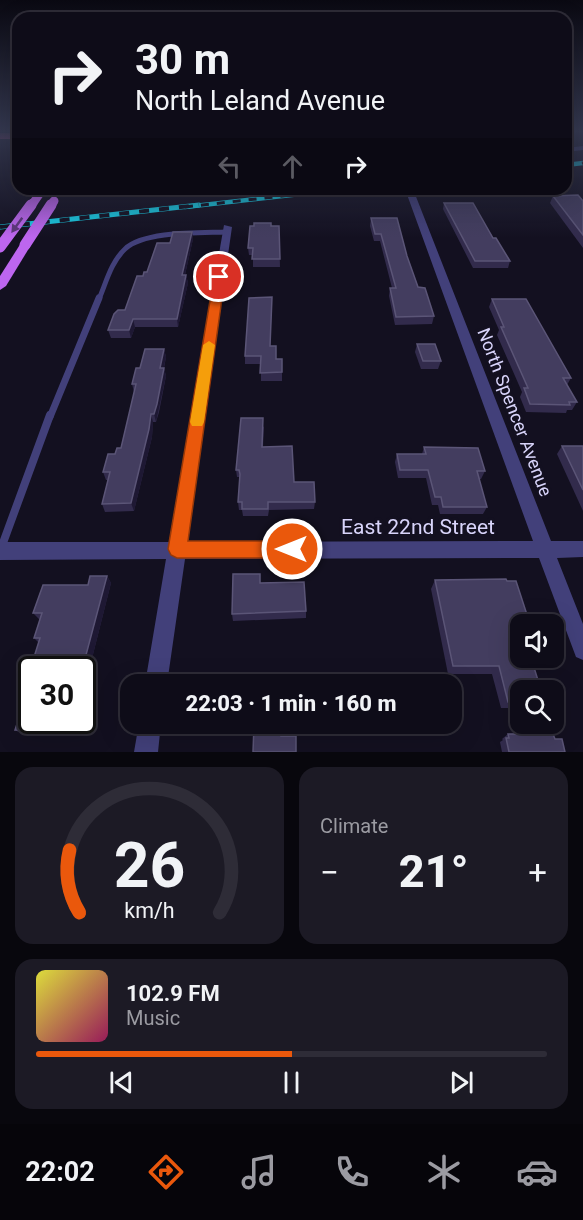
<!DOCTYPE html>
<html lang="en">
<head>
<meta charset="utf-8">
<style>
  :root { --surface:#0e0c18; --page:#1c1a25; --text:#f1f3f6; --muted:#9b9ba2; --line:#2e2c37; --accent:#ea580c }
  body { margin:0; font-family:Roboto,sans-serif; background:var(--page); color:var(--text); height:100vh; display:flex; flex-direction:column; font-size:22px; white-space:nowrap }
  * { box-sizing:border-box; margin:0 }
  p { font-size:20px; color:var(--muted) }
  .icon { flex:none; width:33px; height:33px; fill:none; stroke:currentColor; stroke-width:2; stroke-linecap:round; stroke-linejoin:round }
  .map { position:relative; height:752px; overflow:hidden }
  .panel { display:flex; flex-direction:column; gap:15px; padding:15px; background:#08070d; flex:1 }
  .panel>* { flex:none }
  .hud { position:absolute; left:12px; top:12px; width:560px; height:183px; border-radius:18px; box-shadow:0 6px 24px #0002,0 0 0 2px var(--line); background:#0e0c18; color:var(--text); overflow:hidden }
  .tools { position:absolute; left:510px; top:614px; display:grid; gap:12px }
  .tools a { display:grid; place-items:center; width:54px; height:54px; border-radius:12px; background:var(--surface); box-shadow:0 6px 24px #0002,0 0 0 2px var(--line); font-size:30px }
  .speed { position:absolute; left:18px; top:656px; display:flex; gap:12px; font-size:30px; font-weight:700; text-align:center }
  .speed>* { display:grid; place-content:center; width:78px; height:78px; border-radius:50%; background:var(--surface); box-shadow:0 6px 24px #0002,0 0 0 2px var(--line); line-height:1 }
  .speed .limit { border:3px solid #111; border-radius:9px; background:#fff; color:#111 }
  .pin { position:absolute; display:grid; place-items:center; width:51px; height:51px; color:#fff; margin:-26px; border:3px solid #fff; border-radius:50%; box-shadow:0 2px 6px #0007 }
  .me { position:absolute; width:66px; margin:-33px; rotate:270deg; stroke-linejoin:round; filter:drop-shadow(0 0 4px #0008) }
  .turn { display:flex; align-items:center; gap:21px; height:126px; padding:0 24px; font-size:27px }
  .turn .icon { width:78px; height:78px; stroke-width:2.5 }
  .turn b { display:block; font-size:42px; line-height:51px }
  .lanes { display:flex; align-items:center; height:57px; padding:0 24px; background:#0003; justify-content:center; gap:30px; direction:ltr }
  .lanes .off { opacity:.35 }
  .big { font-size:45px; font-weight:800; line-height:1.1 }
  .panel .card { flex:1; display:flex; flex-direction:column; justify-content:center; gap:9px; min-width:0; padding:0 21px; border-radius:18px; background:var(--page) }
  .panel .dial { align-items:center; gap:0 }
  .dial svg { height:156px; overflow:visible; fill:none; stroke:var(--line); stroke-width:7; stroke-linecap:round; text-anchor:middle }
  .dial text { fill:var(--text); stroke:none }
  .song { display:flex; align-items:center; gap:18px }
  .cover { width:72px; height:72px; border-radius:9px; background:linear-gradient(135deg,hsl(60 70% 55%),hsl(330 70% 35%)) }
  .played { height:6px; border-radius:3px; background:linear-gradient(90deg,var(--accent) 50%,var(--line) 50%) }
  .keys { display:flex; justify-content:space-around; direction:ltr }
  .heat { display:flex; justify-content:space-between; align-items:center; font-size:33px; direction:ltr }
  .panel .tiles { flex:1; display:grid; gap:15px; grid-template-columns:1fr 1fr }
  .card:last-child { grid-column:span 2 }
  .trip { position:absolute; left:120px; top:674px; width:342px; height:60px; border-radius:18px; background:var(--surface); box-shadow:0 6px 24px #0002,0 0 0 2px var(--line); font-weight:800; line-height:60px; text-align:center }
  .dock { display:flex; height:96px; justify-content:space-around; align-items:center; background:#06050a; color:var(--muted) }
  .dock .icon { width:42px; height:42px }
  .dock .on { color:var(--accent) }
  .dock b { font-size:27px; color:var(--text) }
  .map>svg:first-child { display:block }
</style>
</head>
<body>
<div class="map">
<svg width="583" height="752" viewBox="0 0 583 752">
  <rect width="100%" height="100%" fill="#131020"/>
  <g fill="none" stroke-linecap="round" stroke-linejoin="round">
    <!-- lane-far2 -->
    <path stroke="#42407a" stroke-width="5" d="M 99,299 C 106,283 111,262 125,249 C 144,231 200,233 226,232"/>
    <!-- lane-far1 -->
    <polyline stroke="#42407a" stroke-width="7" points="50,417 99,298"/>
    <!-- lane -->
    <polyline stroke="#42407a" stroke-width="8" points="0,551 50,415"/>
    <!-- street -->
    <g fill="#42407a" fill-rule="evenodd">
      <polygon points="583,146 583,150 566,152 566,148"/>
      <polygon points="175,189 204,189 200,192 162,196 158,193"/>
      <polygon points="405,189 413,189 551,541 583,541 583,557 557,558 583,624 583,660 576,657 539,558 185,559 167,684 145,684 166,559 0,560 0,542 169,542 224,225 232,227 187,542 533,541"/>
      <polygon points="139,723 161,723 158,752 134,752"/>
    </g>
    <!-- primary -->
    <g fill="#bd66ef" fill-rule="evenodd">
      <polygon points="38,189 48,189 37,205 29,205 28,203"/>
      <polygon points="25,242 31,245 6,286 0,290 0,276 21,243"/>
    </g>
    <!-- highway -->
    <g fill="#ed5ba0" fill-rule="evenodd">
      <rect x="0" y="133" width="18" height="6"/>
      <polygon points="62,189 77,189 62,197 54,197 54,193"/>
    </g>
    <!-- rail-far1 casing -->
    <g stroke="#18cbe2" stroke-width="4.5">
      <g id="rail-far1">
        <polyline points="566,165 583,163"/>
        <polyline points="185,207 345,189"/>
      </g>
    </g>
    <!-- rail casing -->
    <g stroke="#18cbe2" stroke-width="5">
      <polyline id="rail" points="0,227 199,205"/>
    </g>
    <!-- rail-far1 -->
    <use href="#rail-far1" stroke="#131020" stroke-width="3" stroke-dasharray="8" stroke-linecap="butt"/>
    <!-- rail -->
    <use href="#rail" stroke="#131020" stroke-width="4" stroke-dasharray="10" stroke-linecap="butt"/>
    <!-- primary-bridge-far1 -->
    <g stroke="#bd66ef" stroke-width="9">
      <polyline points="30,207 33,203"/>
      <polyline points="50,207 54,201"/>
    </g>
    <!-- primary-bridge -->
    <g stroke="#bd66ef" stroke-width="11">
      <polyline points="25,245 51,205"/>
      <polyline points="0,247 31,205"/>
    </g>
  </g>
  <!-- wall -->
  <g fill="#322b4c">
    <polygon points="553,196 583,201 583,248 550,203"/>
    <polygon points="444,203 493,238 510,261 508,268 473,268 443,209"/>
    <polygon points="371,218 407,256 418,287 434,316 432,324 395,325 389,296 390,288 392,288 380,241 374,241 370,226"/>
    <polygon points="271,226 279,226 280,267 253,267 253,255 249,255 248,248"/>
    <polygon points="192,232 193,239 185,275 186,275 188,283 178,327 135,327 131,338 111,338 108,330 125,310 143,276 170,243"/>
    <polygon points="492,299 571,378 567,385 577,402 572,410 567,410 566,413 526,412 520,397 522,392 497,335 499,330 489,307"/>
    <polygon points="272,306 270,346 276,359 282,359 282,381 261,381 261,364 245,364 245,356"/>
    <polygon points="417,344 441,361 438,369 421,369 415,352"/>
    <polygon points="164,349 166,357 164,368 166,376 159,412 156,422 153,422 152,437 134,511 105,512 102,504 108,480 106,480 103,472 115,454 121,448 134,392 132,384 140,368"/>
    <polygon points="264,426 263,447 294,482 315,502 314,509 269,510 268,516 243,516 242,510 239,510 238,502 240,477 237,477 236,470"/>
    <polygon points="562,446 583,446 583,511 557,454"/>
    <polygon points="424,447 485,471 481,479 479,479 487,507 483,514 440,514 438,505 432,505 426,478 398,478 395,462 397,454 422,454"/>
    <polygon points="107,576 111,583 84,690 89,695 83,719 82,719 82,669 32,669 32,670 30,670 39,643 34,638 40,620 33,613"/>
    <polygon points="435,580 541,660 534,667 520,690 520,708 501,708 492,674 448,674 431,589"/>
    <polygon points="260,583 306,611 306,618 233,621 232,614"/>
    <polygon points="31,703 32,720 76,720 72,736 22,734 15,730"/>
    <polygon points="282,723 282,736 296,752 254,731 218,731 216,724"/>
    <polygon points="508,734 555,739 565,752 502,752 500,742 503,740 502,739"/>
  </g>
  <!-- shaded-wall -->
  <g fill="#1e1833">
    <polygon points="192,232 193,239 183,283 182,275"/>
    <polygon points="186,275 188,283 178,327 177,319"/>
    <polygon points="133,319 135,327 131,338 129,330"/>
    <polygon points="164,349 166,357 162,376 160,368"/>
    <polygon points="164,368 166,376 156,422 154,414"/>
    <polygon points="151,414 153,422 152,437 134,511 131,503"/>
    <polygon points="107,576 111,583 84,690 89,695 83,719 82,719 82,670"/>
    <polygon points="69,720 76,720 72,736 66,731"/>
  </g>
  <!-- building -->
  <g fill="#433d5f" stroke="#5b5577" stroke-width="1.5">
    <polygon points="578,195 583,201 583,235 553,196"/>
    <polygon points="444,203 473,203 493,238 496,238 510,261 475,261"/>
    <polygon points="371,218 397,218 407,256 418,287 425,288 434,316 396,317 390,288 396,288 381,234 375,234"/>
    <polygon points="254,223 271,223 271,226 279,226 280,259 252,259 253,248 248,248 250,226 254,226"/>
    <polygon points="173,232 192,232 182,275 186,275 177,319 133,319 129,330 108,330 114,314 118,310 125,310 137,276 143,276 144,272 147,272 157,243 170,243"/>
    <polygon points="272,297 270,346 276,346 276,359 282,359 282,372 260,373 261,356 245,356 249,298"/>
    <polygon points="492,299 526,299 571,378 563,378 577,402 569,402 570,405 530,404 524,388 528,388 501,327 504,327"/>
    <polygon points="417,344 435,344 441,361 423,361"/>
    <polygon points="145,349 164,349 160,368 164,368 157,404 154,414 151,414 149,429 131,503 102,504 110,472 103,472 108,454 115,454 117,448 121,448 136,384 132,384 136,368 140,368"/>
    <polygon points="241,418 263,418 262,447 292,446 294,482 314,482 315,502 268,502 268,509 242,509 242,502 238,502 240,474 239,470 236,470"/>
    <polygon points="562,446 583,446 583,490"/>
    <polygon points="424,447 478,448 485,471 477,471 487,507 443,507 441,497 435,497 428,470 400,470 397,454 426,454"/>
    <polygon points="233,574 260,574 260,583 304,582 306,611 232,614"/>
    <polygon points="90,576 107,576 82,670 82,669 30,670 40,638 34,638 42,613 33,613 43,585 88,585"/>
    <polygon points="506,579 507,581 516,581 530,624 520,624 520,657 540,657 541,660 532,661 541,690 520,690 520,702 508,702 499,666 453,666 435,580"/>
    <polygon points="220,676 282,676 282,684 210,684 211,683 219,683"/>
    <polygon points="32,702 32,720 69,720 66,731 15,730 24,703 31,703"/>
    <polygon points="216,723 281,723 281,736 296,736 296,752 253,752 254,725 216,724"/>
    <polygon points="508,734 553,734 555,739 562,739 565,752 509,752 506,738 509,738"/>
  </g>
  <!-- one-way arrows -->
  <defs><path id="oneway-solid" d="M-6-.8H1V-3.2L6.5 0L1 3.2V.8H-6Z" transform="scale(1.5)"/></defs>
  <use fill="#5f377d" href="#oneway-solid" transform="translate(17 225) rotate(126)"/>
  <!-- sky -->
  <linearGradient id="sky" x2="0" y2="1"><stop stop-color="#0a0912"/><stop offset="0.55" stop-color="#33374e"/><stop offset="1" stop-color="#33374e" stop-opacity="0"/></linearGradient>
  <rect width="583" height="238" fill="url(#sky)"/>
  <!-- route -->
  <polygon fill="#ea580c" stroke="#983908" stroke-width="1.5" points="219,274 225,277 188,541 292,541 299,543 302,549 299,555 292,558 177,558 171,555 168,549 214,277"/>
  <!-- slow -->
  <polygon fill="#f59e0b" points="209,341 215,345 204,422 202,426 192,426 190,422 203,345"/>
  <g text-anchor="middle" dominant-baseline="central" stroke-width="6" stroke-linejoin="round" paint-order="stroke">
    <!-- street labels -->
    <g font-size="18" fill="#d8d4fa" stroke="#131020">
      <text transform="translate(515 412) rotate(69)">North Spencer Avenue</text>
    </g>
    <!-- near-street labels -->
    <g font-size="21" fill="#d8d4fa" stroke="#131020">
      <text x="418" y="527">East 22nd Street</text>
    </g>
  </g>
</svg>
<div class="tools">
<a><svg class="icon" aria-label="sound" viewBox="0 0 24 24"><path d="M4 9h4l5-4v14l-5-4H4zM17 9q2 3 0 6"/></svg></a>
<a><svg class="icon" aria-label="search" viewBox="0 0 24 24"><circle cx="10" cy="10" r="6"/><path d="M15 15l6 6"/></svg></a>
</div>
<div class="speed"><div class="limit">30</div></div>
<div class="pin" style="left:219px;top:277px;background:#d93025"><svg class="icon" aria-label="arrive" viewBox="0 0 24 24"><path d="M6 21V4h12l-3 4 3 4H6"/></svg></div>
<svg class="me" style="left:292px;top:549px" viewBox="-20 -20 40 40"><circle r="17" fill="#ea580c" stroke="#fff" stroke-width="3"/><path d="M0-11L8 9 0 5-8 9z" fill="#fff"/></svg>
<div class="trip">22:03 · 1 min · 160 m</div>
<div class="hud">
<div class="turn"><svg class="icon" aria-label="right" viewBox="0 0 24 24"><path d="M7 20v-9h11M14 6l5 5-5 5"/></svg><div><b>30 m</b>North Leland Avenue</div></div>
<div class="lanes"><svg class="icon off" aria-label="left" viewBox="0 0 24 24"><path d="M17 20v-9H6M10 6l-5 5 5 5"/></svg><svg class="icon off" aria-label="ahead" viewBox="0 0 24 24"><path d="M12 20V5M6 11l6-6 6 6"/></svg><svg class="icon" aria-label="right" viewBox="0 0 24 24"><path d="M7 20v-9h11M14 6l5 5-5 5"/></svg></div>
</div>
</div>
<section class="panel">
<div class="tiles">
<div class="card dial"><svg viewBox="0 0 100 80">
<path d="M14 69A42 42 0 1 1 86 69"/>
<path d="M14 69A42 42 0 0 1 9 37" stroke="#ea580c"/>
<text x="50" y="56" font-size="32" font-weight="700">26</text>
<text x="50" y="72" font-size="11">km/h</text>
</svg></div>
<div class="card"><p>Climate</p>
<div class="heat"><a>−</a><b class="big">21°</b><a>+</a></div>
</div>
<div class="card">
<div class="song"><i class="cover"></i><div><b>102.9 FM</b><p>Music</p></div></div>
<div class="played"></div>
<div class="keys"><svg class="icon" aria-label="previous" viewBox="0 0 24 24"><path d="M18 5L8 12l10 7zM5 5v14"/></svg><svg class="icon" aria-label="pause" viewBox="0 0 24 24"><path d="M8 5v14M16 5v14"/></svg><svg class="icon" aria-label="next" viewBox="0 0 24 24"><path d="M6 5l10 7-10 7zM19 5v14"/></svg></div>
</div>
</div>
</section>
<nav class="dock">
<b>22:02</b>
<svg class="icon on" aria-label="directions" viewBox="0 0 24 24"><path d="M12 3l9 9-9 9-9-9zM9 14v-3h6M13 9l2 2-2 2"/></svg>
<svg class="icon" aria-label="music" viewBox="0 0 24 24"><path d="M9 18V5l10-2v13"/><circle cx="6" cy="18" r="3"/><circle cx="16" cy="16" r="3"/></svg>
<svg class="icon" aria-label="phone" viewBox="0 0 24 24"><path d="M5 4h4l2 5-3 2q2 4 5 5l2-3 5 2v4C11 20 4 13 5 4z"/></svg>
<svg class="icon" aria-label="climate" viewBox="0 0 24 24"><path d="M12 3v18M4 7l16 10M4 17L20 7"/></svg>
<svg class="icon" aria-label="car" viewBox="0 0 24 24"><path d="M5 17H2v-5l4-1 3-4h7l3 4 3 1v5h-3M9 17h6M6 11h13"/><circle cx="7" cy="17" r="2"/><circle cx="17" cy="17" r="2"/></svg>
</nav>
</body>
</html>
